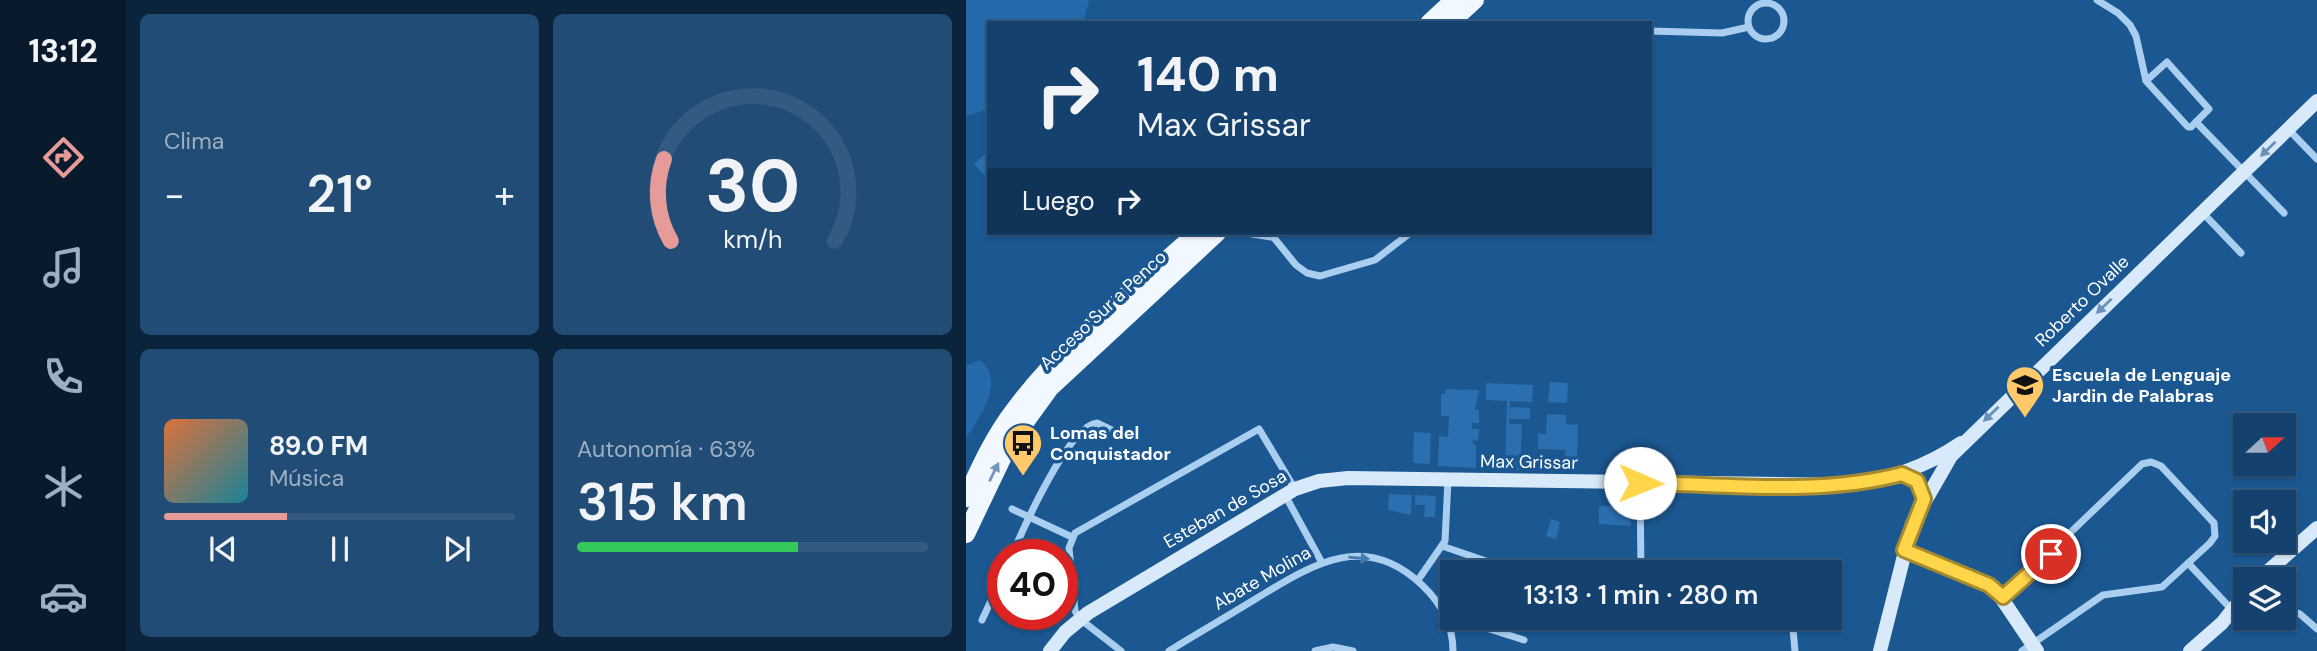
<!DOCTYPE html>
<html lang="es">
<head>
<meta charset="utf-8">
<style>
  :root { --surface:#14416d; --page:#214c75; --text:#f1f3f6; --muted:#9dafc2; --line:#335a80; --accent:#e69b98 }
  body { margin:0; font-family:"DM Sans",sans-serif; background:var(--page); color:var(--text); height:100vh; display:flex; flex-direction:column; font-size:26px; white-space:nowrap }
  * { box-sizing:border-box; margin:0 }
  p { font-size:23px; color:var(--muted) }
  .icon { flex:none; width:38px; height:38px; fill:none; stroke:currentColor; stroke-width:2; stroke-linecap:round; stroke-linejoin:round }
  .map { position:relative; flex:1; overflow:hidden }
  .details { display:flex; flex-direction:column; gap:14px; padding:14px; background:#0b243c; width:840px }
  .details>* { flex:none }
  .banner { position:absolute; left:21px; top:21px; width:665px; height:214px; border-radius:0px; box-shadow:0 2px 5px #0004,0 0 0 2px var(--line); background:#14416d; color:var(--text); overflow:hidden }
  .needle { width:46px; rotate:69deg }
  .fabs { position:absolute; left:1267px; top:413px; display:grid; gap:14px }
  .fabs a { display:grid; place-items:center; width:63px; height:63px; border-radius:0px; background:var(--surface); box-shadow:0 2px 5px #0004,0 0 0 2px var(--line); font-size:35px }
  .speed { position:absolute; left:21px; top:539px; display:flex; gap:14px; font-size:35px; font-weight:700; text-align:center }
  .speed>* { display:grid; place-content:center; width:91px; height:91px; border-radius:50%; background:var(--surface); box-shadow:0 2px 5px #0004,0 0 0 2px var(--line); line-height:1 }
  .speed .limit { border:10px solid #d22; background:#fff; color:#111 }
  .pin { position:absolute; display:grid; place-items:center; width:60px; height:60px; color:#fff; margin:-30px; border:4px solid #fff; border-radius:50%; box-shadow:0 2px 7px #0007 }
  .me { position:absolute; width:77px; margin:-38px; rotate:91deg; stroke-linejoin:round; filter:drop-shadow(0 0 5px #0008) }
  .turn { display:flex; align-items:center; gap:24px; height:147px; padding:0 35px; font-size:32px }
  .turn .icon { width:91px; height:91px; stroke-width:2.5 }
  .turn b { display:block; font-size:49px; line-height:60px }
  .then { display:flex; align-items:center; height:66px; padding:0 35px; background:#0003; gap:14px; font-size:26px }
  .big { font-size:52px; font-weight:600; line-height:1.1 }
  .details .widget { flex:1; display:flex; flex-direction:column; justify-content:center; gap:10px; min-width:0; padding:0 24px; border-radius:10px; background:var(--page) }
  .details .dial { align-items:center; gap:0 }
  .dial svg { height:182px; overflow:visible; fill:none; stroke:var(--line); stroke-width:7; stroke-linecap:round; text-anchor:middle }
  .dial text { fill:var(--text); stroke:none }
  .song { display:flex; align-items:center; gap:21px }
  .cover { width:84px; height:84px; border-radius:10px; background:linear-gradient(135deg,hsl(20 70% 55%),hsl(190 70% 35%)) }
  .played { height:7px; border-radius:4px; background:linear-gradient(90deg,var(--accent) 35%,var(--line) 35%) }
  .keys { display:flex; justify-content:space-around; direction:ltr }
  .heat { display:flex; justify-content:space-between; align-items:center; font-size:38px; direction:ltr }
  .charge { height:10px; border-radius:5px; background:linear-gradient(90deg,#34c759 63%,var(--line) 0) }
  .details .tiles { flex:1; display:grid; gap:14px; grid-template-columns:repeat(2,1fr) }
  .trip { position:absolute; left:474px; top:560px; width:402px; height:70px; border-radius:0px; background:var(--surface); box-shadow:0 2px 5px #0004,0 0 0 2px var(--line); font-weight:600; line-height:70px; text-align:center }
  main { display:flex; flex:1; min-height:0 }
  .menu { display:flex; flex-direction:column; width:126px; justify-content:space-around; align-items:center; background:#081a2c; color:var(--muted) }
  .menu .icon { width:49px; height:49px }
  .menu .selected { color:var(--accent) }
  .menu b { font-size:32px; color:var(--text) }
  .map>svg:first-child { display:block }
</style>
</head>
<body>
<main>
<nav class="menu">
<b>13:12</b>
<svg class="icon selected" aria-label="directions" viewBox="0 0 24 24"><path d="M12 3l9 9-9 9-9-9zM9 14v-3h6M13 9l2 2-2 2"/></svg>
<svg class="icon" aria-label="music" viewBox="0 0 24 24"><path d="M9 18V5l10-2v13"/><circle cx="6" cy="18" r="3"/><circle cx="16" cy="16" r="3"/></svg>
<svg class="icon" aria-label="phone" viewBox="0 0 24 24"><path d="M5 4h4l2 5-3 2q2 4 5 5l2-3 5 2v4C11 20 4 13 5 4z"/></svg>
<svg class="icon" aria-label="climate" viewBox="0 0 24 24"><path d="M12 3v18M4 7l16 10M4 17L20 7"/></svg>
<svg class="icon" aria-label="car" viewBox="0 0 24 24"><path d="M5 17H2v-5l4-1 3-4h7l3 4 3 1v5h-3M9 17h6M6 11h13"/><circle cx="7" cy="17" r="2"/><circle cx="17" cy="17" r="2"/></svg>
</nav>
<section class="details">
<div class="tiles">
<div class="widget"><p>Clima</p>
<div class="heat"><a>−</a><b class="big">21°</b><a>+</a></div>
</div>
<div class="widget dial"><svg viewBox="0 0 100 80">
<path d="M14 69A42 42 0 1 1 86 69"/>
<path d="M14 69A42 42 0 0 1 11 33" stroke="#e69b98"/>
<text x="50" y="56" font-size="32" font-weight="700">30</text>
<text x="50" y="72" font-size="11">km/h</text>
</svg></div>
<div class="widget">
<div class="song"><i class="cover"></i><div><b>89.0 FM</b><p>Música</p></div></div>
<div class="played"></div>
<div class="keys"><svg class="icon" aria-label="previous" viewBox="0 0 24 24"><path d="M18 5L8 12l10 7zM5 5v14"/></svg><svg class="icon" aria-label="pause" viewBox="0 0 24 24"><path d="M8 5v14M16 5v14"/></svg><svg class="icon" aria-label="next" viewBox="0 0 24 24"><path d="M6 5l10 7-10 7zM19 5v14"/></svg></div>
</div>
<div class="widget"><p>Autonomía · 63%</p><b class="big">315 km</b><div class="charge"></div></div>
</div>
</section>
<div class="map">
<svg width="1351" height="651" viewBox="0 0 1351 651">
  <rect width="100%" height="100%" fill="#1b5791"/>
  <!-- green -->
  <g fill="#246aaa">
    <polygon points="0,0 123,0 117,23 23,23 23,109 0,116"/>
    <path d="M 14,360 C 40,382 14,416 0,439 L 0,366 Z"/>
  </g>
  <!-- building -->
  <g fill="#2a6faf">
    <polygon points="23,151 23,180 8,164"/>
    <polygon points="584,382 602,383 601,403 582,402"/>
    <polygon points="520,383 567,385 566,402 544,401 544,415 545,407 564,408 564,419 543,419 543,424 556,424 554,470 539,470 541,401 520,400"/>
    <polygon points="479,389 513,390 509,410 513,410 513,423 506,423 506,429 513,429 512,441 507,440 507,445 510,445 510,468 472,466 473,436 482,437 483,416 475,416 475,394 479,394"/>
    <polygon points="581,414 600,415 600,424 612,425 611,458 599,457 599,450 572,449 572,433 580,434"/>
    <polygon points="448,432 465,433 464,464 447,463"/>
    <polygon points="423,494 446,495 445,515 422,510"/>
    <polygon points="449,495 470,496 469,517 458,517 459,505 449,505"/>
    <polygon points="665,505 665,526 633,524 633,506"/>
    <polygon points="585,519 594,522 590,539 580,536"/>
  </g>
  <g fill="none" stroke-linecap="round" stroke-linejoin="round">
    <!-- street -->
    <g stroke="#aaceef" stroke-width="7">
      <polyline points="1131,0 1152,13 1164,25 1170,36 1180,81 1222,127 1225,127 1243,109 1201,62 1180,81"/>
      <circle cx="800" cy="21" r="18"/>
      <polyline points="684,31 756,33 783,27"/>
      <polyline points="1230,122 1318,213"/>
      <polyline points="1322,129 1351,159"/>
      <polyline points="1236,212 1275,253"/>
      <polyline points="280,233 305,237"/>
      <polyline points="304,233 330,265 341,273 354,276 409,260 444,233"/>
      <polyline points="674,483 675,572"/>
      <polyline points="319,495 355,561"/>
      <polyline points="46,509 106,537"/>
      <polyline points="476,546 552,572"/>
      <path d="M 46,555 C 57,529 103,425 131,423 L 154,434"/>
      <polyline points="1222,563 1267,611"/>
      <polyline points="710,572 756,572"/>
      <polyline points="452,580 479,541 482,480"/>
      <polyline points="1037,597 1176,464 1185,462 1195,466 1248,523 1249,536 1244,543 1196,587 1137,595 1056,651"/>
      <polyline points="1318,608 1334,614 1351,629"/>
      <polyline points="489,618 558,640"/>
      <polyline points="826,618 829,651"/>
      <polyline points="16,620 37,575"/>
      <polyline points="155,651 114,619 109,611 103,548 109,533 293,429 329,489"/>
      <path d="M 203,651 C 232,633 262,616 291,598 C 346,565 398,530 456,585 C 475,603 487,625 487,651"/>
      <polyline points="349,651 367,647 387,651"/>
    </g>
    <!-- secondary -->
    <g stroke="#d8e9fa" stroke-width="14">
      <polyline points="938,550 1028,587 1071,651"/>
      <polyline points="1293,579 1351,528"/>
      <path d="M 84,651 L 99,632 L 122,613 L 329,489 L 353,481 L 382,478 L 880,485 C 922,480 960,467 995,443"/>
      <polyline points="914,651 946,524 985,456 1351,101"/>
      <polyline points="1224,651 1256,623 1279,594"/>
    </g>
    <!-- primary -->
    <g stroke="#f2f8ff" stroke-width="18">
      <polyline points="463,23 488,0"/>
      <polyline points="484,23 509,0"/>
      <path d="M 0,498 C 14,467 28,436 49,409 C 99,342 169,289 231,233"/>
      <polyline points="0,534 42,446 84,388 251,233"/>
    </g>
  </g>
  <!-- one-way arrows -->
  <defs><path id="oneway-solid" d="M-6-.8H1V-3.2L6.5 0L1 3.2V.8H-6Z" transform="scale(1.75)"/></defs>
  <g fill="#6791bb">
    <use href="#oneway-solid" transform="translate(1302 149) rotate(136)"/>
    <use href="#oneway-solid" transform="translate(1138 306) rotate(136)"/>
    <use href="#oneway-solid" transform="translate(1025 414) rotate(136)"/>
  </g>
  <use fill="#7197bd" href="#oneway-solid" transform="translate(28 472) rotate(-64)"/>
  <use fill="#467bad" href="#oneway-solid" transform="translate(393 558) rotate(5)"/>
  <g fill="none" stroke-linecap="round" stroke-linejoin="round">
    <!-- route casing -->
    <g stroke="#a68a30" stroke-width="18">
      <path id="route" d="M 674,483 C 760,484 852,496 936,474 L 951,481 L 958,499 L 938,550 L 1023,585 L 1037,597 L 1085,554"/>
    </g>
    <!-- route -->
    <use href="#route" stroke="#ffd54a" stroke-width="12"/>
  </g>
  <!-- icons -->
  <defs>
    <g id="school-pin" transform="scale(2.0125)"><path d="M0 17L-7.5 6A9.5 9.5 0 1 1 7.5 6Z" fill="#ffc868" stroke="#1b5791"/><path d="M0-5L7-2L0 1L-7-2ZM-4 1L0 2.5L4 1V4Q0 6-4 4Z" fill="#111"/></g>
    <g id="bus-pin" transform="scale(2.0125)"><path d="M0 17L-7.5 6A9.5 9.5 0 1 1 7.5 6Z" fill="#ffc868" stroke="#1b5791"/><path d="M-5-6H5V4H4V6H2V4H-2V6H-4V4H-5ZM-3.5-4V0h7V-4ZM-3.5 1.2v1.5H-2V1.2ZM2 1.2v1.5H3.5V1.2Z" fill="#111"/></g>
  </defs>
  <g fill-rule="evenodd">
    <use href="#school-pin" x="1059" y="385"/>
    <use href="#bus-pin" x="57" y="443"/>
  </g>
  <g text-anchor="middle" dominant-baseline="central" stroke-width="7" stroke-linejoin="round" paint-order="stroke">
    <!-- street labels -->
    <g font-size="18" fill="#fff" stroke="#1b5791">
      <text transform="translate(1116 301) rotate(-44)">Roberto Ovalle</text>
      <text transform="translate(137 310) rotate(-43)">Acceso Sur a Penco</text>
      <text transform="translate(563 462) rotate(1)">Max Grissar</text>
      <text transform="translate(259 509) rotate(-30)">Esteban de Sosa</text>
      <text transform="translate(296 578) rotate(-30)">Abate Molina</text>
    </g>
    <!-- poi labels -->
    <g font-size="18" font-weight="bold" fill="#fff" stroke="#1b5791" text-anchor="start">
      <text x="1086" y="375">Escuela de Lenguaje<tspan x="1086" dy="21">Jardin de Palabras</tspan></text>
      <text x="84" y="433">Lomas del<tspan x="84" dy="21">Conquistador</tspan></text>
    </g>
  </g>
</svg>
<div class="fabs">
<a><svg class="needle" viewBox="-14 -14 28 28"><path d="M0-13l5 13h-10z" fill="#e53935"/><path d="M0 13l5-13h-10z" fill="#9dafc2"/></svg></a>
<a><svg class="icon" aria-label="sound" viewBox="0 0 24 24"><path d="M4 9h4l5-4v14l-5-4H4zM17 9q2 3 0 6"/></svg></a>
<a><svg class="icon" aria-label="layers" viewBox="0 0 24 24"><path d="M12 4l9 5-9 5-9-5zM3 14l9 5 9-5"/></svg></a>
</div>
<div class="speed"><div class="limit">40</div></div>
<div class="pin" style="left:1085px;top:554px;background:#d93025"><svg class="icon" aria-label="arrive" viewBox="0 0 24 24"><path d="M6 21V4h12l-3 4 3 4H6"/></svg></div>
<svg class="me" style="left:674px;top:483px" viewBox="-20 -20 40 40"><circle r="19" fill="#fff"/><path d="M0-13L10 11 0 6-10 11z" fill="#ffd54a"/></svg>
<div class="trip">13:13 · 1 min · 280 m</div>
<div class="banner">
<div class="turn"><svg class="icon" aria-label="right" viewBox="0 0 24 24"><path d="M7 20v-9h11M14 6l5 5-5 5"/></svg><div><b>140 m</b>Max Grissar</div></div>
<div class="then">Luego<svg class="icon" aria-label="right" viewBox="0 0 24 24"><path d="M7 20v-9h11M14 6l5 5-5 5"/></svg></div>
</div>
</div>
</main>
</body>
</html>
